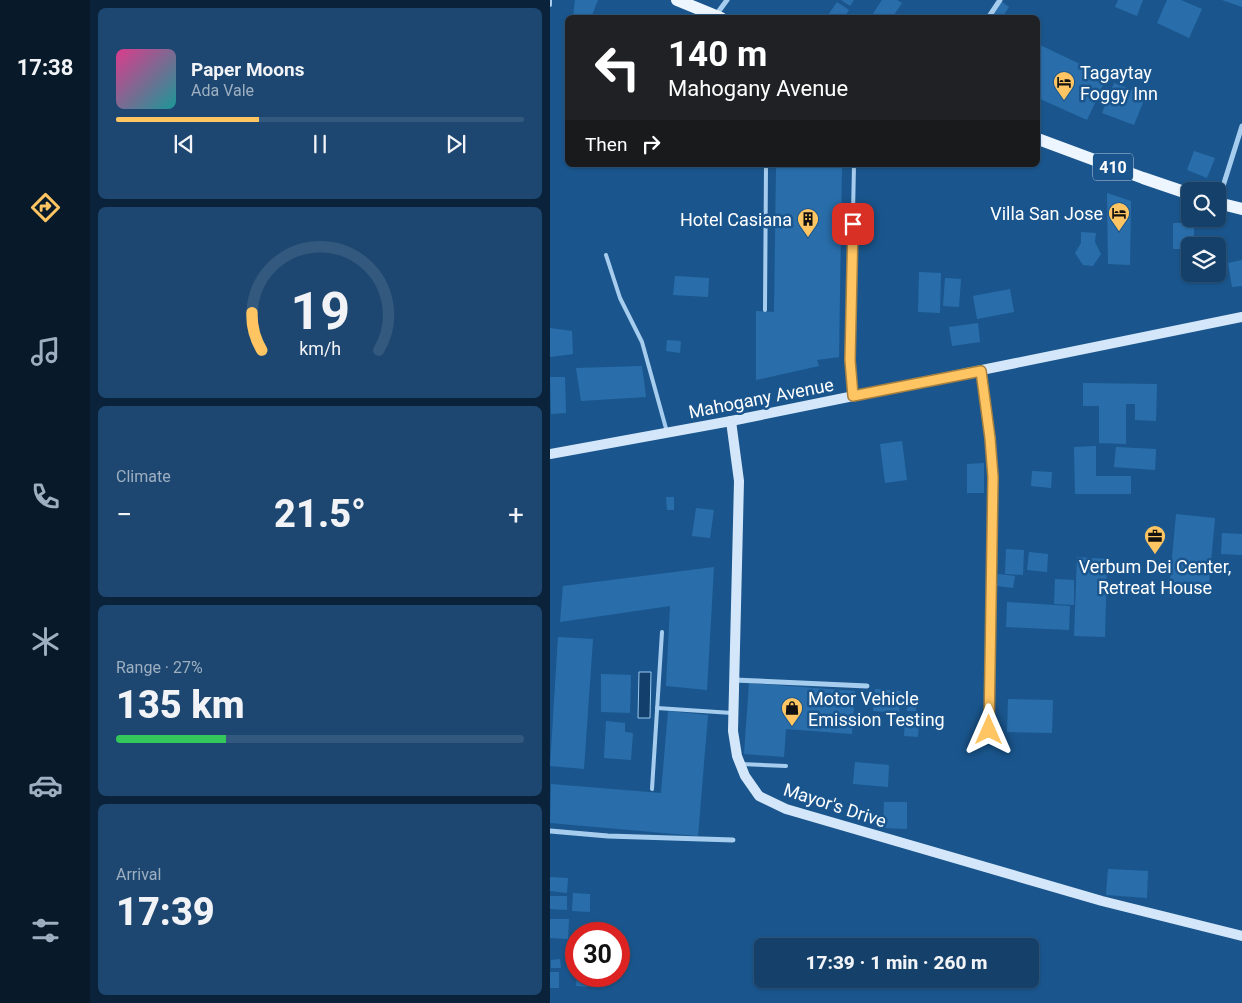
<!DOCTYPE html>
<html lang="en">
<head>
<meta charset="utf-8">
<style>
  :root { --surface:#14406a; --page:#1d4770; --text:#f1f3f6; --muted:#9dafc1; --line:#33597e; --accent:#ffc563 }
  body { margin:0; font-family:Roboto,sans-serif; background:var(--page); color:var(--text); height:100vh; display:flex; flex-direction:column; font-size:19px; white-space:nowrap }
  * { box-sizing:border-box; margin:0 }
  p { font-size:16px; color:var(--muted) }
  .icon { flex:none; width:28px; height:28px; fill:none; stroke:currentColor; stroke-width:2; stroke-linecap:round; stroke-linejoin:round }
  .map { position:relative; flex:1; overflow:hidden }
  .drawer { display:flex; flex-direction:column; gap:8px; padding:8px; background:#0b233a; width:460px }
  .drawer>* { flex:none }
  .hud { position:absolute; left:15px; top:15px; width:475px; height:152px; border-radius:8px; box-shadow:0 1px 4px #0004,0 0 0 1px var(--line); background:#202124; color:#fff; overflow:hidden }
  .tools { position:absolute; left:631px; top:182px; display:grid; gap:10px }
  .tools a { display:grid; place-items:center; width:45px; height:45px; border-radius:8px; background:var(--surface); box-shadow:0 1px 4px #0004,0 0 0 1px var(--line); font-size:25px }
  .speed { position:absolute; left:15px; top:922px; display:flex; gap:10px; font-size:25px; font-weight:700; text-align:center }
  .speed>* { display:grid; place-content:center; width:65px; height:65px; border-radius:50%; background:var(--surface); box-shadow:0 1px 4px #0004,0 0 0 1px var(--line); line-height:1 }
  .speed .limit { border:8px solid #d22; background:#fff; color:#111 }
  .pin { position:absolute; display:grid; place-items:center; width:42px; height:42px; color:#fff; margin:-21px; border-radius:10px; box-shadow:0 2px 8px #0006 }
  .me { position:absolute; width:55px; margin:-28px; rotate:0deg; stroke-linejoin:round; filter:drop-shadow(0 0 4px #0008) }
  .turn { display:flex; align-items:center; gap:18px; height:105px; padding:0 20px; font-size:22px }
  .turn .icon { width:65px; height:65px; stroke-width:2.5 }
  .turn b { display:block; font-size:35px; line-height:42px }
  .then { display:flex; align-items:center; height:48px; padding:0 20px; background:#0003; gap:10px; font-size:19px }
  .big { font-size:38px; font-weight:800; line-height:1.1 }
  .drawer .card { flex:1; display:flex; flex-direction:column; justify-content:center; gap:8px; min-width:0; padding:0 18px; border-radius:8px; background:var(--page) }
  .drawer .dial { align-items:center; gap:0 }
  .dial svg { height:130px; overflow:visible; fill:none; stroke:var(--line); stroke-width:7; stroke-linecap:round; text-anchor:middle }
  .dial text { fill:var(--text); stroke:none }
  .song { display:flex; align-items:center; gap:15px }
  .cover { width:60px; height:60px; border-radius:8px; background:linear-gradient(135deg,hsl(330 70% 55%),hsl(180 70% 35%)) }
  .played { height:5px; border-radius:2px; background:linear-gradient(90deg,var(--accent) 35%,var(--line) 35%) }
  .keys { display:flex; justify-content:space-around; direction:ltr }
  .heat { display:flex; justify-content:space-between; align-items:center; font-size:28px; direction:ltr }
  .charge { height:8px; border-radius:4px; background:linear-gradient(90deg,#34c759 27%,var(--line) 0) }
  .trip { position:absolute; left:204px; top:938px; width:285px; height:50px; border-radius:8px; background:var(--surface); box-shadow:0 1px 4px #0004,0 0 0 1px var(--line); font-weight:800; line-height:50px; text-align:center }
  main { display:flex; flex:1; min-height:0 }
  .menu { display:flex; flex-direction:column; width:90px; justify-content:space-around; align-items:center; background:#081a2a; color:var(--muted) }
  .menu .icon { width:35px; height:35px }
  .menu .on { color:var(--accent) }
  .menu b { font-size:22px; color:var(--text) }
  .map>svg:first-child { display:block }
</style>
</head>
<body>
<main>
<nav class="menu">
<b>17:38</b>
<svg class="icon on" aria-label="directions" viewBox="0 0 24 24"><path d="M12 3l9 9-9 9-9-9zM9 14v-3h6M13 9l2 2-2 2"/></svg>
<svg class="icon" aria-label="music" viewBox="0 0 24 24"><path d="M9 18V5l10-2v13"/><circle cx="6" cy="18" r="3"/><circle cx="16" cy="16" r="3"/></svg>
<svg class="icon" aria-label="phone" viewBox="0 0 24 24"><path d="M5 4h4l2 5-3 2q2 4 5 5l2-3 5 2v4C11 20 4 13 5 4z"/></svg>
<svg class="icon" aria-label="climate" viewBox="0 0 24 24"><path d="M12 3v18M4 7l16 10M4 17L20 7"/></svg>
<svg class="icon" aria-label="car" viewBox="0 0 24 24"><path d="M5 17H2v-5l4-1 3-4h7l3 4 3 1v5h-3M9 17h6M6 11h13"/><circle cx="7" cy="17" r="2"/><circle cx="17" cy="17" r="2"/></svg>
<svg class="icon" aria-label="filters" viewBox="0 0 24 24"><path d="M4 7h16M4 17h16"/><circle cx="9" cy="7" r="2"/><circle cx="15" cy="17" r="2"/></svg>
</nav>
<section class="drawer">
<div class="card">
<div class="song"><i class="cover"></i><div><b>Paper Moons</b><p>Ada Vale</p></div></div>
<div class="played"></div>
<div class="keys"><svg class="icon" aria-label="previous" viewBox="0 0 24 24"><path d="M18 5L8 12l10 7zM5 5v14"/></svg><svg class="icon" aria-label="pause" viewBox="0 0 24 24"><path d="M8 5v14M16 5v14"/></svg><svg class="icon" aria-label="next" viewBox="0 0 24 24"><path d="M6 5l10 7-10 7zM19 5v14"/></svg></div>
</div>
<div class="card dial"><svg viewBox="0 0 100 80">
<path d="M14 69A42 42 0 1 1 86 69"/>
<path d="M14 69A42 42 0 0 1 8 46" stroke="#ffc563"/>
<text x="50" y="56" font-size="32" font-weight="700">19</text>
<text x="50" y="72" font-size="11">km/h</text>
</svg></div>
<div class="card"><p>Climate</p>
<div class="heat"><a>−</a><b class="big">21.5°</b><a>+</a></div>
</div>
<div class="card"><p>Range · 27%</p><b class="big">135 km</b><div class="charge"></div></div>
<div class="card"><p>Arrival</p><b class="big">17:39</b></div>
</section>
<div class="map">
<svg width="692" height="1003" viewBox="0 0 692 1003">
  <rect width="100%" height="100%" fill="#1a568d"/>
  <!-- water -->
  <polygon fill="#123f6b" stroke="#9ac9f0" points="89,672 101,672 100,718 88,718"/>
  <!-- building -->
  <g fill="#296eab">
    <polygon points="25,0 48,0 41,18 23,18"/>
    <polygon points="291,0 304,0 300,6"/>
    <polygon points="332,0 347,0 352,3 342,18 320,18"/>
    <polygon points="568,0 593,0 587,16 565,7"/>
    <polygon points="617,0 631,0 652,9 639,38 607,23"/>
    <polygon points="672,0 692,0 692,7"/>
    <polygon points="451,1 459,7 452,18 439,18"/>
    <polygon points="287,2 299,10 294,18 276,18"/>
    <polygon points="488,44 557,77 537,120 488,98"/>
    <polygon points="564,83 596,95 584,125 552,113"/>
    <polygon points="644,151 665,158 657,178 637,170"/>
    <polygon points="226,165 292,165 289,357 267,360 269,366 206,380 206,311 224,312"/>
    <polygon points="557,193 581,201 580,265 558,264"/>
    <polygon points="623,223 644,223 644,246 640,246 640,249 623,249"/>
    <polygon points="531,232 546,233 545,242 551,254 543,266 533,265 525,253 531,243"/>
    <polygon points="692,260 692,286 682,287 678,263"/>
    <polygon points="369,272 391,273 390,313 368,312"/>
    <polygon points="125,276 159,278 158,297 123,295"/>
    <polygon points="395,278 411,279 409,307 393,306"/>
    <polygon points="460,289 464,312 427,319 423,296"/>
    <polygon points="428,323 430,342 402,346 399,327"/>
    <polygon points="0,328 22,331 23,354 0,357"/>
    <polygon points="117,340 131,341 130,353 116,351"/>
    <polygon points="92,366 96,397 31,401 26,368"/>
    <polygon points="0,377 15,377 16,413 1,414"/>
    <polygon points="533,383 607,384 606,421 585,420 585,404 576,404 576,444 549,443 549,406 533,406"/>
    <polygon points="352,441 357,480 335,483 330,444"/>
    <polygon points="546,446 546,476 581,476 581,494 525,494 524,447"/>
    <polygon points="566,447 606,449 605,470 564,467"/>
    <polygon points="434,463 434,493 417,493 417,464"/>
    <polygon points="482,471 502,472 501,488 481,486"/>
    <polygon points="116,497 124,497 124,510 117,510"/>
    <polygon points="146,508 164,510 160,538 142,536"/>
    <polygon points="626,514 665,518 658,594 619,591"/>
    <polygon points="672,533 692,534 692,555 671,554"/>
    <polygon points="456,549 474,550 473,575 455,574"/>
    <polygon points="479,552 498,554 497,572 477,570"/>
    <polygon points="527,557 557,559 555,637 524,636"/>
    <polygon points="164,567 157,690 116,686 120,606 10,622 13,586"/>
    <polygon points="448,574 465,576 463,588 447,586"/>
    <polygon points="505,579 524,580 524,605 504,604"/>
    <polygon points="457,602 520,606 519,630 456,627"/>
    <polygon points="8,637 43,639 34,769 0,766"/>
    <polygon points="51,674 81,675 80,713 51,712"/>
    <polygon points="199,683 305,691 302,734 236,729 234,757 194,754"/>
    <polygon points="325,689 351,691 349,713 323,711"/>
    <polygon points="366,696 366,711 357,711 356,697"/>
    <polygon points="458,699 503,700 502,733 457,732"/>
    <polygon points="118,711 158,715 148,836 0,823 1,784 111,793"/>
    <polygon points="355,717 369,718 368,737 354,736"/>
    <polygon points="56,721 75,723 75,732 83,733 81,760 54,758"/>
    <polygon points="305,762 339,765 338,787 303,784"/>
    <polygon points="334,802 357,802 357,829 333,828"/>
    <polygon points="558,869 598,871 597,898 556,895"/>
    <polygon points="0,877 18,878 17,893 0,891"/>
    <polygon points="23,893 40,894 40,912 22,911"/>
    <polygon points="0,896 17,896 17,910 0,909"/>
    <polygon points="0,919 19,919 18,939 0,938"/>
    <rect x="19" y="954" width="7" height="13"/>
    <polygon points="10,959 11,968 1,968 1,960"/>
    <rect x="0" y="972" width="9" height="16"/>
    <polygon points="27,976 38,976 38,987 26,986"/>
  </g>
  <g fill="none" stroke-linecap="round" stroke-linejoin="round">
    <!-- lane -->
    <g stroke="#a7cdee" stroke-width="4">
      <polyline points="0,5 0,0"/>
      <polyline points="56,255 70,298 92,342 117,432"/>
      <polyline points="215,310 216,165"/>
      <polyline points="302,394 300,360 304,165"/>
      <polyline points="107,708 182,713"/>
      <polyline points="191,764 236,766"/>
      <polyline points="102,789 112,632"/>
    </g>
    <!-- street -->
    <g stroke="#a7cdee" stroke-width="5">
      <polyline points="166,15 177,0"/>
      <polyline points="438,18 450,0"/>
      <polyline points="668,202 692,126"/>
      <polyline points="431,371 440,438 443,477 439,730"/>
      <polyline points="184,680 317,686"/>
      <polyline points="0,831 58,836 183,840"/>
    </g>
    <!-- secondary -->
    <g stroke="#d4e7fa" stroke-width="10">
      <polyline points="181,421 189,481 183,731 187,756 195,776 209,796 236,809 552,901 692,936"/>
      <polyline points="0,454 181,421 692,317"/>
    </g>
    <!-- primary -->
    <g stroke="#edf6ff" stroke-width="12">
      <polyline points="127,0 171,18"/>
      <polyline points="488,139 593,178 640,194"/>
      <polyline points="668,203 692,209"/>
    </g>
  </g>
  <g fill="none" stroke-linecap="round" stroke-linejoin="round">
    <!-- route casing -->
    <g stroke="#a68040" stroke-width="12">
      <polyline id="route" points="303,224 300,360 303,396 431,371 440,438 443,477 439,730"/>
    </g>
    <!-- route -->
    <use href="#route" stroke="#ffc563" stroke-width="9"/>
  </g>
  <!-- icons -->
  <defs>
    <g id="hotel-pin" transform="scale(1.125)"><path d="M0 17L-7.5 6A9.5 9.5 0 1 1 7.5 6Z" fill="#ffc563" stroke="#1a568d"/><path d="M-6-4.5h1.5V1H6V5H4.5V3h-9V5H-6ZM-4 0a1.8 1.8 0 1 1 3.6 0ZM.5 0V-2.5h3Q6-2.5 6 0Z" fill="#111"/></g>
    <g id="building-pin" transform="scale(1.125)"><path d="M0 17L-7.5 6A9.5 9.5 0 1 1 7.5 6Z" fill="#ffc563" stroke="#1a568d"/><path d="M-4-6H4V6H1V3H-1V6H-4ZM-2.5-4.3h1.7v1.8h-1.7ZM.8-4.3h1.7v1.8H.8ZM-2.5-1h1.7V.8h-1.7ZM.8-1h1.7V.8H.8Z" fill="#111"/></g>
    <g id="office-pin" transform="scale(1.125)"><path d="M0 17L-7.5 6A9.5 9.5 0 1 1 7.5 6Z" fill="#ffc563" stroke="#1a568d"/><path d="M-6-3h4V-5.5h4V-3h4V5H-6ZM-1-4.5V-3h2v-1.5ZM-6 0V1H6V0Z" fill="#111"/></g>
    <g id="shop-pin" transform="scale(1.125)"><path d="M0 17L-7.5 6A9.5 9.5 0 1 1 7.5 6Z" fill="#ffc563" stroke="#1a568d"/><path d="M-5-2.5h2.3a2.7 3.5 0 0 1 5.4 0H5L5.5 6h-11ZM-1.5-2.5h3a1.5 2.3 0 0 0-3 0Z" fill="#111"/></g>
  </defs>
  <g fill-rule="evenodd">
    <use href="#hotel-pin" x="514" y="82"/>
    <use href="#hotel-pin" x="569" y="213"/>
    <use href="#building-pin" x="258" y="219"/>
    <use href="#office-pin" x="605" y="536"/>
    <use href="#shop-pin" x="242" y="708"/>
  </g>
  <g text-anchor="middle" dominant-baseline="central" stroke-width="5" stroke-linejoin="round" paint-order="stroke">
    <!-- shield labels -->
    <rect fill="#1a568d" stroke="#baccdd" stroke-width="1" x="543" y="153.5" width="40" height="27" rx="4"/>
    <g font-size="16" font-weight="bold" fill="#fff">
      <text x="563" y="167">410</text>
    </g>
    <!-- poi labels -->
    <g font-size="18" fill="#fff" stroke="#1a568d" text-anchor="start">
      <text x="530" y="72">Tagaytay<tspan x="530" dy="21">Foggy Inn</tspan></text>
      <text x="553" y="213" text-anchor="end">Villa San Jose</text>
      <text x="242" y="219" text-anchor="end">Hotel Casiana</text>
      <text x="605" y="566" text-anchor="middle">Verbum Dei Center,<tspan x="605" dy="21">Retreat House</tspan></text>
      <text x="258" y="698">Motor Vehicle<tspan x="258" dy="21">Emission Testing</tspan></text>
    </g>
    <!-- street labels -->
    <g font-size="18" fill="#fff" stroke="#1a568d">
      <text transform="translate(211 398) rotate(-11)">Mahogany Avenue</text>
      <text transform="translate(285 805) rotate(18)">Mayor's Drive</text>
    </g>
  </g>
</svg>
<div class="tools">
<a><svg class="icon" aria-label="search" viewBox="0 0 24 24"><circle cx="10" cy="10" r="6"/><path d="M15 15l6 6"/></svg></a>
<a><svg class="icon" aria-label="layers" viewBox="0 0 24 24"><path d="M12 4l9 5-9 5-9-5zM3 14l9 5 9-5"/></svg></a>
</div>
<div class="speed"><div class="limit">30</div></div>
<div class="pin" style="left:303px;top:224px;background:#d93025"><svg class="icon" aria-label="arrive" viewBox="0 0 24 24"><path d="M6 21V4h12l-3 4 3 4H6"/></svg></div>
<svg class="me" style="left:439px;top:730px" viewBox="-20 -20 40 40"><path d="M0-17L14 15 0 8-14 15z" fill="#ffc563" stroke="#fff" stroke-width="4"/></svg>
<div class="trip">17:39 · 1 min · 260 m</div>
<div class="hud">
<div class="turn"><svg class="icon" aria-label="left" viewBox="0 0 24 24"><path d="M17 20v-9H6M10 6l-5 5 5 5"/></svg><div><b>140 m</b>Mahogany Avenue</div></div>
<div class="then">Then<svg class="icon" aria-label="right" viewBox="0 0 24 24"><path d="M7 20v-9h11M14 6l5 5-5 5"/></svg></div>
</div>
</div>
</main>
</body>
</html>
